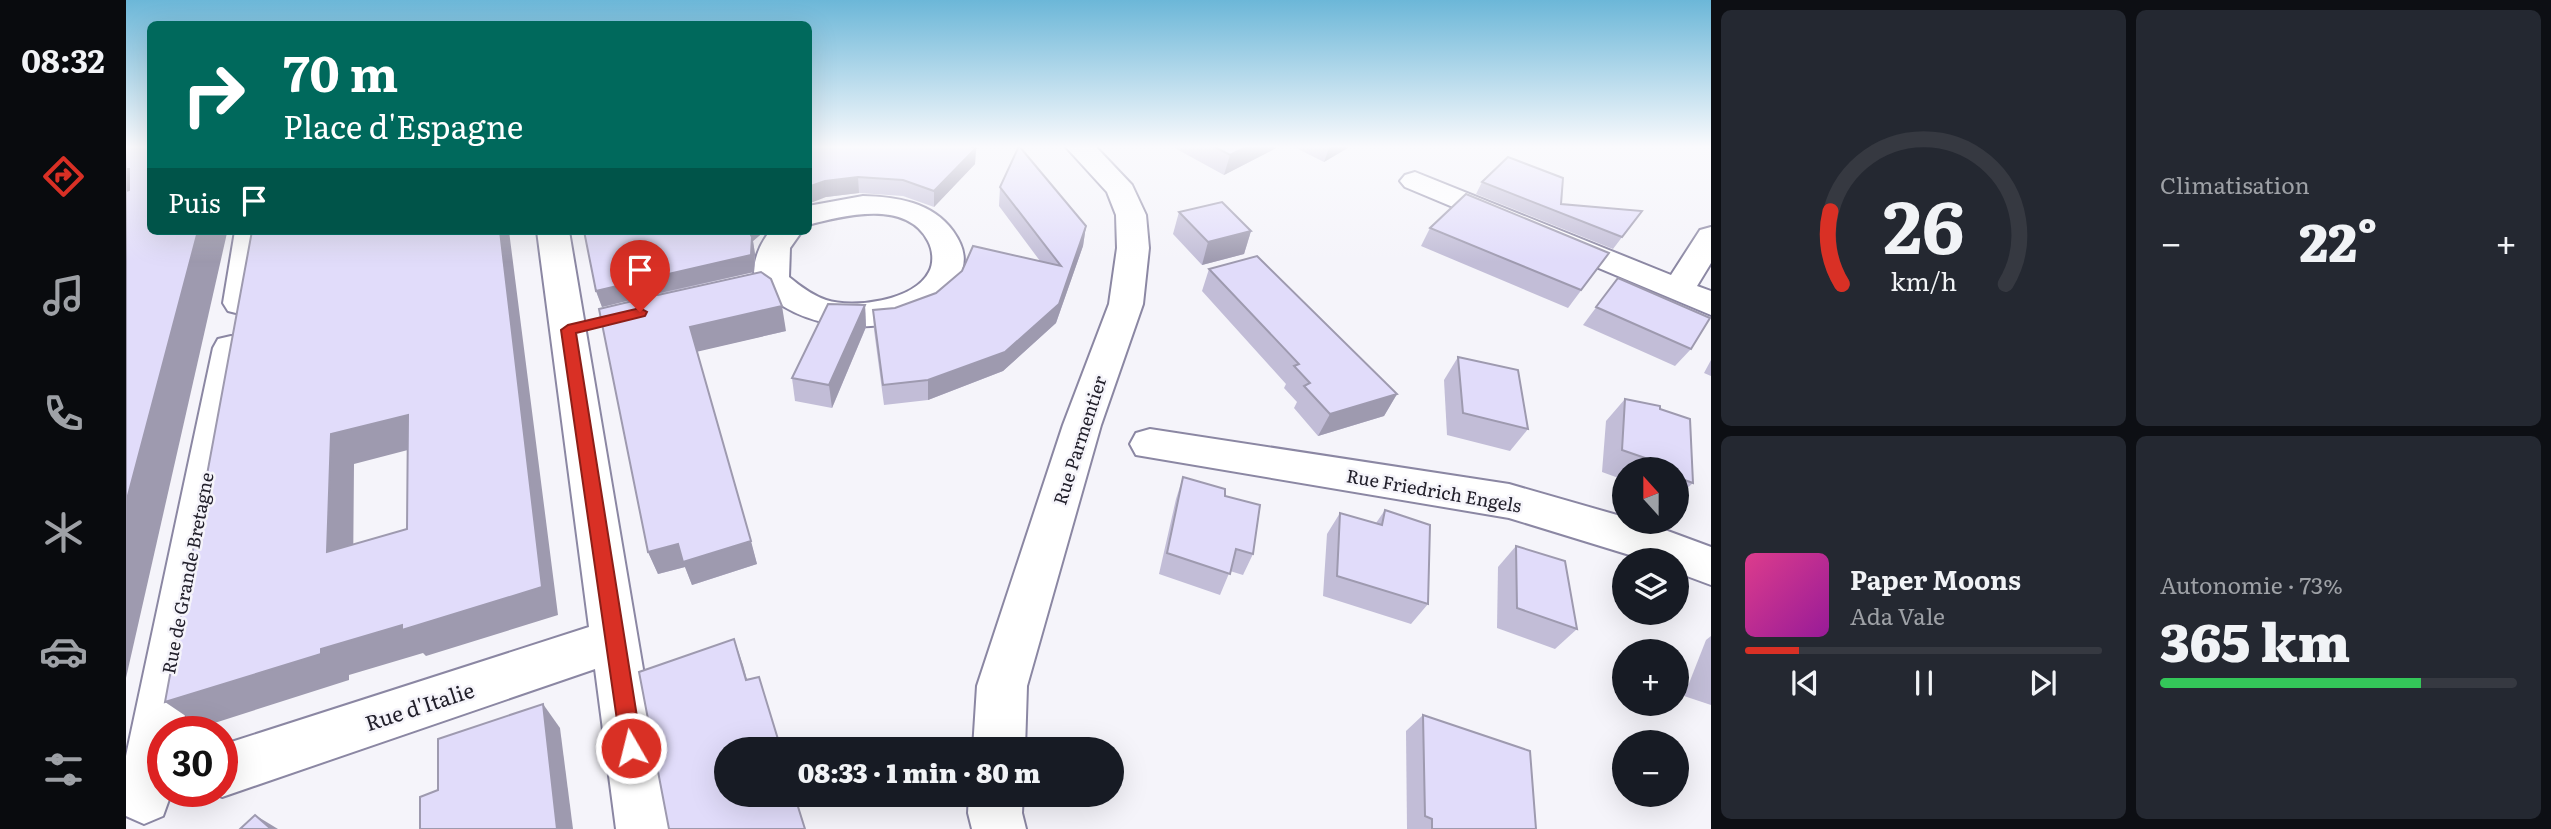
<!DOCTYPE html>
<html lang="fr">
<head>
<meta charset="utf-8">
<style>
  :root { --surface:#171b24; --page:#242831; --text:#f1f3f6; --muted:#9ea1a6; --line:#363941; --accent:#d93025 }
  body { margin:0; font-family:Literata,serif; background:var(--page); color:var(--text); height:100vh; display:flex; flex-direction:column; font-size:26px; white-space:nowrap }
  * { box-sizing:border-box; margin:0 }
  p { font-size:23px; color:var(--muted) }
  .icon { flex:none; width:38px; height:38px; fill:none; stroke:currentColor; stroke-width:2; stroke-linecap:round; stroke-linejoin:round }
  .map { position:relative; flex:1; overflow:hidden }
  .panel { display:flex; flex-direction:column; gap:10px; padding:10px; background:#0d0f14; width:840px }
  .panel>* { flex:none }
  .banner { position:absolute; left:21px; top:21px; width:665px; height:214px; border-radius:10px; box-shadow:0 7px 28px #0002; background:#00695c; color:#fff; overflow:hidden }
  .needle { width:46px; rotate:339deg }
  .tools { position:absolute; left:1486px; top:457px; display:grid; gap:14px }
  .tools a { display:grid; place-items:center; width:77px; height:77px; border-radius:50%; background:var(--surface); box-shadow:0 7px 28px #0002; font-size:35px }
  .speed { position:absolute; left:21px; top:716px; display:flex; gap:14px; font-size:35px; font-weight:700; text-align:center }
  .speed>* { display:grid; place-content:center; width:91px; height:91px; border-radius:50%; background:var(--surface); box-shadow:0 7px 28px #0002; line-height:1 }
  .speed .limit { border:10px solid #d22; background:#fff; color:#111 }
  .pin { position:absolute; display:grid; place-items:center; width:60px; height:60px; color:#fff; margin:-72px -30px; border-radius:50% 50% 50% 0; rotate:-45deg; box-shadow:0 0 7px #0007 }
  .pin .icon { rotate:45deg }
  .me { position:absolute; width:77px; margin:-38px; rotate:352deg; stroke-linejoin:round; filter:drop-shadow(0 0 5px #0008) }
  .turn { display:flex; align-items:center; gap:24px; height:147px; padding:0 21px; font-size:32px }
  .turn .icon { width:91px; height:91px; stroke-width:2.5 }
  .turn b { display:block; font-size:49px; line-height:60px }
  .then { display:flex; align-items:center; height:66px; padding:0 21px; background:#0003; gap:14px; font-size:26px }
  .big { font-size:52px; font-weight:800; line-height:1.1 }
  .panel .card { flex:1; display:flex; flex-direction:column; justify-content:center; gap:10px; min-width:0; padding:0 24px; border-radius:10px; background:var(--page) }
  .panel .dial { align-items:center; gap:0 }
  .dial svg { height:182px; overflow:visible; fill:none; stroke:var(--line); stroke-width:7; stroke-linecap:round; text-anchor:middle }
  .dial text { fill:var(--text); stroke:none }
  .song { display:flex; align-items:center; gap:21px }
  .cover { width:84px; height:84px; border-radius:10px; background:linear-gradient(135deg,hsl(330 70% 55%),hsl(300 70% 35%)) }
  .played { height:7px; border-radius:4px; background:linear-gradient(90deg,var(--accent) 15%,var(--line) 15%) }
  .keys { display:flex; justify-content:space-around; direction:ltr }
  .heat { display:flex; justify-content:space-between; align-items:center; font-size:38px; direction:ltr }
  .charge { height:10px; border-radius:5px; background:linear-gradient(90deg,#34c759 73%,var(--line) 0) }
  .panel .tiles { flex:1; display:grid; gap:10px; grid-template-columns:repeat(2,1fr) }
  .trip { position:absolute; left:588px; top:737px; width:410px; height:70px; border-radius:35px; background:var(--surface); box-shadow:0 7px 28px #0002; font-weight:800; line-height:70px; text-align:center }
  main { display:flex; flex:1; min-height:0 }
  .tab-bar { display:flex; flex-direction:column; width:126px; justify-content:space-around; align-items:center; background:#090b0e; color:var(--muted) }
  .tab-bar .icon { width:49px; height:49px }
  .tab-bar .active { color:var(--accent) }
  .tab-bar b { font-size:32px; color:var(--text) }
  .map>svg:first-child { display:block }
</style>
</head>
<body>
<main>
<nav class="tab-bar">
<b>08:32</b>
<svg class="icon active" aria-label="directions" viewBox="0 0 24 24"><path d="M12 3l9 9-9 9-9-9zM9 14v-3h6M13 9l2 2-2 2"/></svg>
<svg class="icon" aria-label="music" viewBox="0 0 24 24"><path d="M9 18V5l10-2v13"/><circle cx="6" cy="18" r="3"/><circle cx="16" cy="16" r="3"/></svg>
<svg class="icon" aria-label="phone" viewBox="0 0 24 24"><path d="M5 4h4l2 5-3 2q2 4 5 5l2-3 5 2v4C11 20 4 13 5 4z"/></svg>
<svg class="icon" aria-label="climate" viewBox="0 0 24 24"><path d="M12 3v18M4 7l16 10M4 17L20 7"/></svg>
<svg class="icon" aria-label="car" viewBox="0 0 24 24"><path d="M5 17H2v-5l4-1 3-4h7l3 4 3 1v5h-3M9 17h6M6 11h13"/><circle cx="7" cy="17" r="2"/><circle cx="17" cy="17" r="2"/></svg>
<svg class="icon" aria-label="filters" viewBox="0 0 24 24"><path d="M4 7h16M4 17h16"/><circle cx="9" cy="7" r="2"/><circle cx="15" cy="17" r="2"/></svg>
</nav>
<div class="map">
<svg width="1585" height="829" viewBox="0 0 1585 829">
  <rect width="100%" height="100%" fill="#f5f4fa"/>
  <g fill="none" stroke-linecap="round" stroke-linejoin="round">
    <!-- minor casing -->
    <g stroke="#8b87a3" stroke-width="4">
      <g id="minor">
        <polygon points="939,146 969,146 1006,185 1020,215 1023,248 1017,304 975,425 901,686 899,749 847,749 851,686 937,425 983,304 991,248 990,215 981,192"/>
        <polygon points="1289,172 1545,275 1574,230 1585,227 1585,263 1571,286 1585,291 1585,315 1279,187 1274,181 1279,175"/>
        <path d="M 737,196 C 771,197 806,202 827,231 C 839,248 842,263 831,281 C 795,338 698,338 648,300 C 642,295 631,289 629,281 C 625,263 634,244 644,231 L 676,231 L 664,248 L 663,277 C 674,286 686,295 700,300 C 727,309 788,301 803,272 C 808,263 807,250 802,241 C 780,199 717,216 682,225 L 682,206 Z"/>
        <polygon points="109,231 141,231 131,303 126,311 114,314 102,311 97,303"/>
        <polygon points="411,231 443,231 544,829 490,829 469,669 96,797 81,791 96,791 96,745 463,627"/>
        <polygon points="105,336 118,339 123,348 56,732 37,732 37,791 46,791 37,816 18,824 0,816 0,756 87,348 92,339"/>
        <polygon points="1024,429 1383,484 1498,517 1498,522 1520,523 1585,547 1585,585 1550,572 1550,560 1520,560 1383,518 1010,455 1004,444 1010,433"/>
        <polygon points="843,794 897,794 896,813 900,829 846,829 842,813"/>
      </g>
    </g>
    <!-- minor -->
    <use href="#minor" fill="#fff" fill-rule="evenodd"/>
  </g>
  <!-- wall -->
  <g fill="#c2bdd7">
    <polygon points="682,146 850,148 849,164 808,207 777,196 733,193 700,197"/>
    <polygon points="1045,146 1154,146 1098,175"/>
    <polygon points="1166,146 1225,146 1198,162"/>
    <polygon points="1356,182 1435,204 1516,211 1487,249 1350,194"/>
    <polygon points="874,187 960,226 957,246 930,323 877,371 802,400 758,405 748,330 747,310 769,308 914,261 873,206"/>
    <polygon points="1053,212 1125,231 1118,254 1076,265 1047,234"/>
    <polygon points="1304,228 1483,253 1442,308 1295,246"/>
    <polygon points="458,231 639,231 627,241 629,254 628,272 529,295 660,331 571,351 631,564 566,585 559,567 532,574 522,552 516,299 513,298 476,307 470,291"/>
    <polygon points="1083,269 1271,394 1258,416 1192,436 1168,408 1171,402 1158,388 1160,384 1076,291"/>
    <polygon points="1492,278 1565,349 1549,366 1457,325"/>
    <polygon points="739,305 740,327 706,408 669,401 666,378"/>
    <polygon points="1332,357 1402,429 1384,451 1321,435 1318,380"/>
    <polygon points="1585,360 1585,376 1578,373"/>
    <polygon points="1499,399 1534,409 1567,483 1550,498 1550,469 1498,469 1498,480 1476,472 1480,421"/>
    <polygon points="1057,477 1099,496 1127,554 1117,575 1104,571 1094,595 1033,574 1050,499"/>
    <polygon points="1259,510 1302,604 1285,624 1197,596 1201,534 1214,513 1250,523"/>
    <polygon points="1390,546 1451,629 1429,649 1371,628 1372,567"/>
    <polygon points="1585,636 1585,705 1558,696 1580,640"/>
    <polygon points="1297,715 1410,829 1281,829 1280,731"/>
  </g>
  <!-- shaded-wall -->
  <g fill="#9e9aaf">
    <polygon points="1122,146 1154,146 1098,175 1104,155"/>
    <polygon points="1204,146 1225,146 1198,162"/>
    <polygon points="850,148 849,164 808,207 808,191"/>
    <polygon points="0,169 3,169 24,197 0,204"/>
    <polygon points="732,177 733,193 700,197 682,204 682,187 699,181"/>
    <polygon points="960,226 957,246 930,323 877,371 802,400 802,380 879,352"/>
    <polygon points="72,231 100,231 101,233 0,678 0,503"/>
    <polygon points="374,231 383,231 432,615 300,656 297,653 223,675 223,680 76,727 39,702 195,649 276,625"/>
    <polygon points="622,231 639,231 627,241 629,254 628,272 525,295 522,300 517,284 521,279"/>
    <polygon points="1125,231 1118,254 1076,265 1082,242"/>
    <polygon points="508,282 513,298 476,307 470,291"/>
    <polygon points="739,305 740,327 706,408 703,385"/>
    <polygon points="656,306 660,331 570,352 564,327"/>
    <polygon points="1271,394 1258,416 1192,436 1204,414"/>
    <polygon points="282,415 301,445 228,464 227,580 201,552 205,434"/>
    <polygon points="625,541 631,564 566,585 559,567 532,574 522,552 552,544"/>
    <polygon points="608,639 617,665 628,705 620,680"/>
    <polygon points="417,704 434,728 447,829 431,829"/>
    <polygon points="129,815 152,829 145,829"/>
  </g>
  <!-- building -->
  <g fill="#e1dcfa" stroke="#9e9aaf" stroke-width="2" fill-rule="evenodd">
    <polygon points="0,146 24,146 24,231 72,231 0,503 0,191 3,190 3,169 0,169"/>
    <polygon points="682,146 842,146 850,148 808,191 777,180 732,177 699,181 682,187"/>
    <polygon points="893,146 960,226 933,304 879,352 802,380 757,385 747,310 769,308 810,293 836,271 847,246 935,266 874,187"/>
    <polygon points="1087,146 1122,146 1104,155"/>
    <polygon points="1382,157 1437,178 1435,204 1516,211 1496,237 1356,182"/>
    <polygon points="1340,194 1483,253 1455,290 1304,228"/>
    <polygon points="1096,202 1125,231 1082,242 1053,212"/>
    <path d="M 126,231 L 374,231 L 416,587 L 276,630 L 276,625 L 195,649 L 195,654 L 39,702 ZM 282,415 L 281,529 L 201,552 L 205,434 Z"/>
    <polygon points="458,231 623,231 626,237 625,255 521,279 517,284 508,282 470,291"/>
    <polygon points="1131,256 1271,394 1204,414 1178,386 1184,383 1168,366 1173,364 1083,269"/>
    <polygon points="635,272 645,279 656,306 564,327 625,541 557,562 552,544 522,552 473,309 519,298 523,294 532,295"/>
    <polygon points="1492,278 1584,318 1565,349 1470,307"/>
    <polygon points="702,304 739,305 703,385 666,378"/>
    <polygon points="1332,357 1392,370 1402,429 1337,413"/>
    <polygon points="1499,399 1534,406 1534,409 1564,419 1567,483 1550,477 1550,469 1529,469 1528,461 1496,450"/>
    <polygon points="1057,477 1099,489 1099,496 1134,505 1127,554 1110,549 1104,574 1041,553"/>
    <polygon points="1259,510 1304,525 1302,604 1211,576 1214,513 1256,525"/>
    <polygon points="1390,546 1439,561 1451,629 1391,608"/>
    <polygon points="608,639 620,680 633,677 655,749 600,749 600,794 668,794 679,829 543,829 513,672"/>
    <polygon points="417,704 431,829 294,829 294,797 312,790 312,739"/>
    <polygon points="1297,715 1404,751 1410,829 1306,829 1306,819 1299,816"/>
    <polygon points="129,815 145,829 114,829"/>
  </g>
  <!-- sky -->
  <linearGradient id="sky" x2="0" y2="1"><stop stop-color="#6cb7d8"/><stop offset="0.56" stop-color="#fafafd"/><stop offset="1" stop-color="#fafafd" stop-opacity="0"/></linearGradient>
  <rect width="1585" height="262" fill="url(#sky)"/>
  <!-- route -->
  <polygon fill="#d93025" stroke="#8d1f18" stroke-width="2" points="514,308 521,312 519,316 450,333 516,748 513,755 505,759 498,755 495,748 435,330 442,325"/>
  <g text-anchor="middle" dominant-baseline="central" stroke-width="5" stroke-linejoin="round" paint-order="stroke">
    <!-- street labels -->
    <g font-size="18" fill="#22202b" stroke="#f5f4fa">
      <text transform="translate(953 440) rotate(-72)">Rue Parmentier</text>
      <text transform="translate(1308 490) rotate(10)">Rue Friedrich Engels</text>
      <text transform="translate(61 573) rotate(-79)">Rue de Grande Bretagne</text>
    </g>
    <!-- near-street labels -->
    <g font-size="21" fill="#22202b" stroke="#f5f4fa">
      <text transform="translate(293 705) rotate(-18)">Rue d'Italie</text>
    </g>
  </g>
</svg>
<div class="tools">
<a><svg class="needle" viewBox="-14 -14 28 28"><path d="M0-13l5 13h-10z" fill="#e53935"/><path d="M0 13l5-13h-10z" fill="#9ea1a6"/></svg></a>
<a><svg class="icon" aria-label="layers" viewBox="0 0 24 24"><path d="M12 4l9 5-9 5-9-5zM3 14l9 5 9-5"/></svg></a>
<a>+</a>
<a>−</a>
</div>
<div class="speed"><div class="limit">30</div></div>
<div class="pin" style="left:514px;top:312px;background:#d93025"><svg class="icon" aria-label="arrive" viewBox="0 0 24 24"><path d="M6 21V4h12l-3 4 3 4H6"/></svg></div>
<svg class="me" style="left:505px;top:748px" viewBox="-20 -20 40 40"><circle r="17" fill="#d93025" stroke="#fff" stroke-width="3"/><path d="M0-11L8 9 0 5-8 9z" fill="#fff"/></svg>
<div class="trip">08:33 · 1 min · 80 m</div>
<div class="banner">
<div class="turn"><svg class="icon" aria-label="right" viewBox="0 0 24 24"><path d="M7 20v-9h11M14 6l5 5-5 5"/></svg><div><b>70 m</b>Place d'Espagne</div></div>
<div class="then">Puis<svg class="icon" aria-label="arrive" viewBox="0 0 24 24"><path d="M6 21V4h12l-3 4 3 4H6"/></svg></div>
</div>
</div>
<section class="panel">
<div class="tiles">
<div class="card dial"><svg viewBox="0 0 100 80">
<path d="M14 69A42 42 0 1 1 86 69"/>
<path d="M14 69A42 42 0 0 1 9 37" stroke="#d93025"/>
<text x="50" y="56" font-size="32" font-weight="700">26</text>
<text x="50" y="72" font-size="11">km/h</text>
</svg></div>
<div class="card"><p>Climatisation</p>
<div class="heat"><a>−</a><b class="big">22°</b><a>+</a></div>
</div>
<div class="card">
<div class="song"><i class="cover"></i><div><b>Paper Moons</b><p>Ada Vale</p></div></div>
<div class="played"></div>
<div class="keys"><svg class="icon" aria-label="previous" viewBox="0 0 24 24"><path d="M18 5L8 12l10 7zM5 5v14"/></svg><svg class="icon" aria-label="pause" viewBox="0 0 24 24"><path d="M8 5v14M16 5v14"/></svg><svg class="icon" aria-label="next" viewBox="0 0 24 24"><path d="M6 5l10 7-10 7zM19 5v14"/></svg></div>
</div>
<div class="card"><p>Autonomie · 73%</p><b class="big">365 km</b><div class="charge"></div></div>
</div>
</section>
</main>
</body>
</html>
